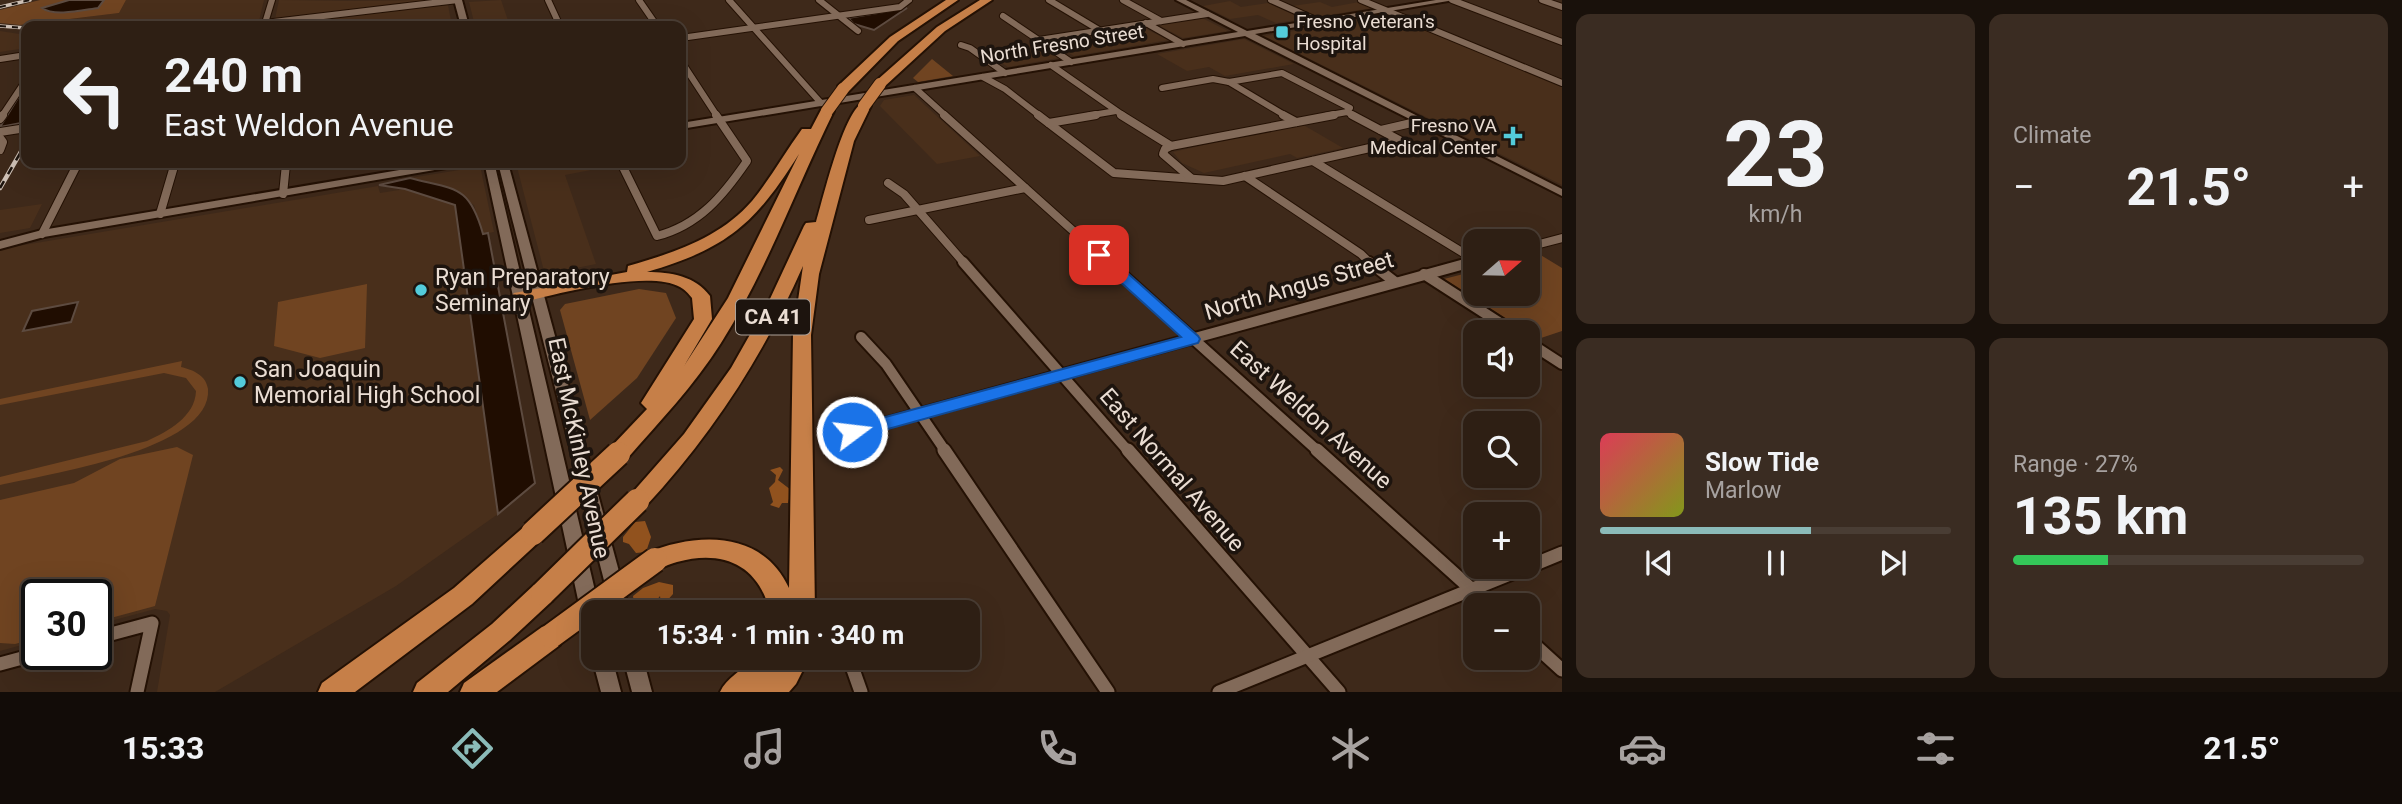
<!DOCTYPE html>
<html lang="en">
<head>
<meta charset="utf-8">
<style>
  :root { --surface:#2e1f14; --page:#3a2c22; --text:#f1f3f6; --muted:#a7a2a0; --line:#493d34; --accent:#8bbbb9 }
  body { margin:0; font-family:Roboto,sans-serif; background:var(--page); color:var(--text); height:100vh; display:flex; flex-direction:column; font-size:26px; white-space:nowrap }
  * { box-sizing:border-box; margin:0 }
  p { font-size:23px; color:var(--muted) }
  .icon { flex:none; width:38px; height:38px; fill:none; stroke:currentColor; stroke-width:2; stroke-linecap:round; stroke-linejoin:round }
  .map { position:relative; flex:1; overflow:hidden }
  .drawer { display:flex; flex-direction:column; gap:14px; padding:14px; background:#19110b; width:840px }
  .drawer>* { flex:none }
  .top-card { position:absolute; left:21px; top:21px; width:665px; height:147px; border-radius:14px; box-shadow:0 7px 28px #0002,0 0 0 2px var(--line); background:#2e1f14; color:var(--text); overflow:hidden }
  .needle { width:46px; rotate:70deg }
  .fabs { position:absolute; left:1463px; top:229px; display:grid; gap:14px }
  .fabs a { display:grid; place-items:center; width:77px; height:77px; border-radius:14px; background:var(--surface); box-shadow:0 7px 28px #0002,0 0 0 2px var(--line); font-size:35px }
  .speed { position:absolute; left:21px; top:579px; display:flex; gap:14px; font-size:35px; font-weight:700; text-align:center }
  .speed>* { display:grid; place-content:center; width:91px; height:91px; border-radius:50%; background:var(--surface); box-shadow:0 7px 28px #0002,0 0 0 2px var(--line); line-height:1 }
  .speed .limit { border:4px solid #111; border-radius:10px; background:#fff; color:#111 }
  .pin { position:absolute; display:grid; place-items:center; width:60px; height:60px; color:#fff; margin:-30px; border-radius:14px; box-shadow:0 4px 10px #0006 }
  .me { position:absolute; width:77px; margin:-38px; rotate:75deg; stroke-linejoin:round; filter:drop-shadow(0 0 5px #0008) }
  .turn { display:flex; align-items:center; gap:24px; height:147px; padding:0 28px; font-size:32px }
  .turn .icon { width:91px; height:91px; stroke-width:2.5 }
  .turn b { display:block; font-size:49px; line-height:60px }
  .big { font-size:52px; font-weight:700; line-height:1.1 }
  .drawer .tile { flex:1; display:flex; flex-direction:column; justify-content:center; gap:10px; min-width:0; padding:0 24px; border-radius:14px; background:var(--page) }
  .drawer .dial { align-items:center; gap:0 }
  .dial b { font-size:91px; line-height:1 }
  .song { display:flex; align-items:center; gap:21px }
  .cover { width:84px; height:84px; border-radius:10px; background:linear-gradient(135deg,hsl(350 70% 55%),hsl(70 70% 35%)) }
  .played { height:7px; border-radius:4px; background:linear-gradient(90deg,var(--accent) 60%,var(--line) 60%) }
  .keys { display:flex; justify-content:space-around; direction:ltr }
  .heat { display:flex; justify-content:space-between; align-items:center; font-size:38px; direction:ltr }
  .charge { height:10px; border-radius:5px; background:linear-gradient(90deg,#34c759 27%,var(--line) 0) }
  .drawer .tiles { flex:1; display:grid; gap:14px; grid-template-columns:repeat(2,1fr) }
  .trip { position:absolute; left:581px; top:600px; width:399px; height:70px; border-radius:14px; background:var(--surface); box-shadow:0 7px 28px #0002,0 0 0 2px var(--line); font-weight:700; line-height:70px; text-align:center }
  .tabs { display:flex; height:112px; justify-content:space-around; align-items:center; background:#120c08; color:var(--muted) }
  .tabs .icon { width:49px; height:49px }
  .tabs .current { color:var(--accent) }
  .tabs b { font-size:32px; color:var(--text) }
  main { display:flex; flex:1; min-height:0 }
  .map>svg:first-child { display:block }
</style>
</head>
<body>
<main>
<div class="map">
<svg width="1562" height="692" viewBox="0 0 1562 692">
  <rect width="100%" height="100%" fill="#3e291a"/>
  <!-- built -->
  <g fill="#492f1b">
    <polygon points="126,0 264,0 259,21 216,26 20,25 119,13"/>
    <polygon points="279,0 350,1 439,0 275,19"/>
    <polygon points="501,0 510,26 475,26 469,2"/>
    <polygon points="1230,1 1241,7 1268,3 1303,19 1276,23 1258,15 1230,19 1203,6"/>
    <polygon points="1320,2 1332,7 1359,2 1372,8 1316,17 1292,6"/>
    <polygon points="445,5 448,5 452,26 264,26"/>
    <polygon points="1389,15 1562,87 1562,185 1264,36"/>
    <polygon points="1202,18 1228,31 1183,38 1158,25"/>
    <polygon points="1142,27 1168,40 1074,56 1051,42"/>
    <polygon points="0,31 26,35 26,48 0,52"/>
    <polygon points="1244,39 1294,64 1225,76 1209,67 1187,71 1157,54"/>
    <polygon points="1047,51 1058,58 1008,67 996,59"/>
    <polygon points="914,95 980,156 937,164 880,106 884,100"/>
    <polygon points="1300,123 1343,148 1297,158 1290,154 1204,173 1182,163 1173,152 1226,140 1218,134"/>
    <polygon points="516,163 610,163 612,166 565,175 596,264 551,273 544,271"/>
    <polygon points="472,168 481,170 494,232 483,234 474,205 452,190 410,178"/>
    <polygon points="378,186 380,193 405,189 455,205 498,514 396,586 215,692 157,692 170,615 167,611 155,609 96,625 96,595 37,595 37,641 0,651 0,249"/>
    <polygon points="42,204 30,228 0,233 0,210"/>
  </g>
  <!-- green -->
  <g fill="#704421">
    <polygon points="40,0 126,0 119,13 20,25 0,23 0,10"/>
    <polygon points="932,59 953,76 918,82 913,78"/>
    <polygon points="1539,254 1562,268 1562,331 1538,339 1444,279 1475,271 1475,294 1528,294 1528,257"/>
    <polygon points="367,284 365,348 320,358 274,346 278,302"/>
    <polygon points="639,289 666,293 676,318 637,378 590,420 560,310 565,304"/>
    <path d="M 182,361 L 181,367 C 193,370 206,375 208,389 C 213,450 43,475 0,485 L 0,477 L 147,441 C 168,431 195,417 196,391 L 186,378 L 164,373 L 0,405 L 0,399 Z"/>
    <polygon points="177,447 193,455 155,606 96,622 96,595 37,595 37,638 15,644 0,643 0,500 74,483 120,459"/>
  </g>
  <!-- forest -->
  <g fill="#91521e">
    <polygon points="780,467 783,470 778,480 791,490 788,503 782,503 779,508 770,505 773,502 769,488 775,482 776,475 770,470"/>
    <polygon points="645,521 651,537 646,552 636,553 629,544 623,542 623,537 635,522"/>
    <polygon points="659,582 673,585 673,594 664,604 661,604 660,596 650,609 639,609 634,604 633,596 643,588"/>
  </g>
  <!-- water -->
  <g fill="#200d01" stroke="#5d4b40" stroke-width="2">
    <path d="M 69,0 L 104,0 L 98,8 C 83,10 54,17 42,8 Z"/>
    <polygon points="907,8 874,30 854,24 848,18"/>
    <polygon points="26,85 26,112 21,123 0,127"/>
    <path d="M 410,178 C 455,190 469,184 483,234 L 488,233 L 535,483 L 498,514 L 455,205 L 405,189 L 379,185 Z"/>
    <polygon points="78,302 71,322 23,331 32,311"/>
  </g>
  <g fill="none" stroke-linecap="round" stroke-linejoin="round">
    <!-- street-far3 casing -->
    <g stroke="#241104" stroke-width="8">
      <g id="street-far3">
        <polyline points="548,0 560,26"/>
        <polyline points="639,0 657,26"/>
        <polyline points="729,0 821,103"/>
        <polyline points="819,0 858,31"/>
        <polyline points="1049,0 1099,30"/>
        <polyline points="1123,0 1161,21"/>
        <polyline points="1271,0 1318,21"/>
        <polyline points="1361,0 1562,83"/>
        <polyline points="1452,0 1562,42"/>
        <polyline points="1542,0 1562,7"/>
        <polyline points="1003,16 1071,62"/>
        <polyline points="265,23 272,0"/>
        <polyline points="1146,23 1183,44"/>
        <polyline points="240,26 458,0"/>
        <polyline points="681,38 900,7 909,0"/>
        <polyline points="1039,40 1207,14"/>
        <polyline points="961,45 970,48 1005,73"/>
        <polyline points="0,59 26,55"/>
        <polyline points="681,61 717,116"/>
        <polyline points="1051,65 1124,116"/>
        <polyline points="983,77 1005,89 1040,116"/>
        <polyline points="1229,82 1286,116"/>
        <polyline points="915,88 946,116"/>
        <polyline points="1162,88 1213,79 1229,82 1282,73 1350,108 1347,112"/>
        <polyline points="2,116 26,80"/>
        <polyline points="1087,116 1116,111"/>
        <polyline points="1325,116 1347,112 1355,116"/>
      </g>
    </g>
    <!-- street-far2 casing -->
    <g stroke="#241104" stroke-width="10">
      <g id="street-far2">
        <polyline points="944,115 1110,264"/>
        <polyline points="1038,115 1114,173 1223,181 1401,141 1352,115"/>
        <polyline points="1121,115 1171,146 1334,115"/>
        <polyline points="1283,115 1296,122"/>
        <polyline points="0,119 3,115"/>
        <polyline points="1049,123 1096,115"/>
        <polyline points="1381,130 1420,121"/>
        <polyline points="0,132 26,128"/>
        <polyline points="0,138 3,142 0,150"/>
        <polyline points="1171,146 1165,149 1163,154 1191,178"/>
        <polyline points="1313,161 1475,260"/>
        <path d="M 621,163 L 657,236 C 699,225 723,196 747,161 L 716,115"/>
        <polyline points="1245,176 1361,254 1371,264"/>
        <polyline points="888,183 904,194 965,264"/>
        <polyline points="283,194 286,164"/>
        <polyline points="160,214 175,163"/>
        <polyline points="869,220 1025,188"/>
        <polyline points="42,234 78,163"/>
        <polyline points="1528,247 1562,238"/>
        <polyline points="1465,264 1475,261"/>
      </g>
    </g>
    <!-- street-far1 casing -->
    <g stroke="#241104" stroke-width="14">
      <g id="street-far1">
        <polyline points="963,262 1129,452"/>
        <polyline points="1108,262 1319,452"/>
        <polyline points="1369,262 1395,282"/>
        <polyline points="1424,274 1514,332"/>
        <polyline points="861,337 886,364 946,452"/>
        <polyline points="1528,342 1562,364"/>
        <polyline points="852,432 1472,262"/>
      </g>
    </g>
    <!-- street casing -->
    <g stroke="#241104" stroke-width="17">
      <g id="street">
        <polyline points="944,450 1108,692"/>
        <polyline points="1128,450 1339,692"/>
        <polyline points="1317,450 1490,606"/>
        <polyline points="1528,567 1562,553"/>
        <polyline points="96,638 152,623 137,692"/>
        <polyline points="1528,639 1562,670"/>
        <polyline points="849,658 861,692"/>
        <polyline points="0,664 37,654"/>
        <polyline points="1219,692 1527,567"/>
      </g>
    </g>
    <!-- secondary casing -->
    <g stroke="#241104" stroke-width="4">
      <g id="secondary">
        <polygon points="454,0 462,0 469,26 461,26"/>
        <polygon points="1176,0 1186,0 1247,31 1436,0 1454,0 1255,34 1562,189 1562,196 1245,36 681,129 681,123 1238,32"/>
        <polygon points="441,163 463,163 458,166 44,237 0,249 0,241 42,230"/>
        <polygon points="487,163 497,163 495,166 600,612 593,612 593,632 586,629 583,623 485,166"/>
        <polygon points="498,163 508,163 630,612 612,612"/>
        <polygon points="593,656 593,658 612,658 621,692 601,692 592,658"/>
        <polygon points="623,658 643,658 652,692 632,692"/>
      </g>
    </g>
    <!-- highway casing -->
    <g stroke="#241104" stroke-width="4">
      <g id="highway">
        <polygon points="946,0 958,0 898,41 848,92 838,92 838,86 890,37"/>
        <polygon points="980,0 992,0 945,31 884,87 876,87 876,81 937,27"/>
        <path d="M 864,102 L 871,106 L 854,141 L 819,274 L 811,335 L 815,612 L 770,612 C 759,566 724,549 677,562 C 665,565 659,572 646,567 L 643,560 L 646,553 C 698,532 762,530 789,588 L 793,335 L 803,266 C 763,356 712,435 645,507 L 637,510 L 629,507 L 625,501 L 684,434 L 731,368 L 769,301 L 804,226 L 806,223 L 816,222 C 823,199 844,109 864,102 Z"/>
        <path d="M 827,107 L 834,111 C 796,188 767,270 721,343 C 694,386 659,422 626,460 L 618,462 L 610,460 L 607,454 L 610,448 L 647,409 L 641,403 L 694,319 L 692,298 C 689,294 684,289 680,287 C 649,269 555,294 520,303 L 511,297 L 514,293 L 627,272 L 628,266 C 673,253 720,238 752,201 C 771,178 785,152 802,129 L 811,129 L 822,108 ZM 799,154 L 728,298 L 684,366 L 712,319 L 710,296 C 695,276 671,272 647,272 C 728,248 755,224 799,154 Z"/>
        <polygon points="533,523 541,526 545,533 541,540 472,604 355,692 318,692 322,683 454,588 525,526"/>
        <polygon points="543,582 552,585 556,593 552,601 510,640 448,692 413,692 417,683 492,624 534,585"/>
        <polygon points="551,624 560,627 564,636 560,645 497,692 460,692 464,683 542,627"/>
        <path d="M 754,658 L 809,658 L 796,684 L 789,692 L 720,692 C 726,678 743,670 754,658 Z"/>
      </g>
    </g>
    <!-- street-far3 -->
    <use href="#street-far3" stroke="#826a59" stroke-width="6"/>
    <!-- street-far2 -->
    <use href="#street-far2" stroke="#826a59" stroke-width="8"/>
    <!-- street-far1 -->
    <use href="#street-far1" stroke="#826a59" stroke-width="10"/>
    <!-- street -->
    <use href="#street" stroke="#826a59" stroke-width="13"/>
    <!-- secondary -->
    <use href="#secondary" fill="#826a59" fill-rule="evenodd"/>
    <!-- highway -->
    <use href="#highway" fill="#c67f48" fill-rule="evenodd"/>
    <!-- rail-far1 casing -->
    <g stroke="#cec0b5" stroke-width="3.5">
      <g id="rail-far1">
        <polyline points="0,7 30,0"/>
        <polyline points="0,26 26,28"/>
      </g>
    </g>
    <!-- rail casing -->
    <g stroke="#cec0b5" stroke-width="4.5">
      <polyline id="rail" points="0,188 26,143"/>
    </g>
    <!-- rail-far1 -->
    <use href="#rail-far1" stroke="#1d140e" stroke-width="2" stroke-dasharray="6" stroke-linecap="butt"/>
    <!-- rail -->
    <use href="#rail" stroke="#1d140e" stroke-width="2.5" stroke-dasharray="8" stroke-linecap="butt"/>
    <!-- highway-bridge-far1 casing -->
    <g stroke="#241104" stroke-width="14" stroke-linecap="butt">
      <g id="highway-bridge-far1">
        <polyline points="864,106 880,84"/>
        <polyline points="827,111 843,89"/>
      </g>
    </g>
    <!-- highway-bridge casing -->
    <g stroke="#241104" stroke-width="28" stroke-linecap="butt">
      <g id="highway-bridge">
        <polyline points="533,533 618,454"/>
        <polyline points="543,593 637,501"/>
        <polyline points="551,636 655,560"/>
      </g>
    </g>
    <!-- highway-bridge-far1 -->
    <use href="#highway-bridge-far1" stroke="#c67f48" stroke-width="12"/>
    <!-- highway-bridge -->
    <use href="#highway-bridge" stroke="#c67f48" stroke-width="24"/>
  </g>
  <!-- route -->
  <polygon fill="#1a73e8" stroke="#114b97" stroke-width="2" points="1099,251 1104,252 1198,336 1200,339 1198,343 852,439 846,437 843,432 846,428 852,426 1181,337 1094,258 1092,255"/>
  <!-- markers -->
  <g fill="#53cbda" stroke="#1d140e" stroke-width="2.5">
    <rect x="1275" y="25" width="14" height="14" rx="3.5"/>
    <path d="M1509.5 125.5h7v7h7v7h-7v7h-7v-7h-7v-7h7z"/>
    <circle cx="421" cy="290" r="7"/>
    <circle cx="240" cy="382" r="7"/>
  </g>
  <g text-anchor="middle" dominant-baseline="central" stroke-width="7" stroke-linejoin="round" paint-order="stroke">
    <!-- far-poi labels -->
    <g font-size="19" fill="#eaddd3" stroke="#1d140e" text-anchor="start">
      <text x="1296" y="21">Fresno Veteran's<tspan x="1296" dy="22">Hospital</tspan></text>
      <text x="1497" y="125" text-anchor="end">Fresno VA<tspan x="1497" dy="22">Medical Center</tspan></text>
    </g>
    <!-- far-street labels -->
    <g font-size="19" fill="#eaddd3" stroke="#1d140e">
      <text transform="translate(1062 44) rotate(-9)">North Fresno Street</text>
    </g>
    <!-- shield labels -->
    <rect fill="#1d140e" stroke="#aca198" stroke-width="2" x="736" y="299.5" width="74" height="35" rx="5"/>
    <g font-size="21" font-weight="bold" fill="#eaddd3">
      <text x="773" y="317">CA 41</text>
    </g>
    <!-- poi labels -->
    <g font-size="23" fill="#eaddd3" stroke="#1d140e" text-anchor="start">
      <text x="435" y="277">Ryan Preparatory<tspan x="435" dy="26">Seminary</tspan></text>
      <text x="254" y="369">San Joaquin<tspan x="254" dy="26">Memorial High School</tspan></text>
    </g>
    <!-- street labels -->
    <g font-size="23" fill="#eaddd3" stroke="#1d140e">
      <text transform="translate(1299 286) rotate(-16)">North Angus Street</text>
      <text transform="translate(1311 415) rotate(42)">East Weldon Avenue</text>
      <text transform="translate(579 448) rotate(78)">East McKinley Avenue</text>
      <text transform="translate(1172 470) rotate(49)">East Normal Avenue</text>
    </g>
  </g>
</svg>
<div class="fabs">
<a><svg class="needle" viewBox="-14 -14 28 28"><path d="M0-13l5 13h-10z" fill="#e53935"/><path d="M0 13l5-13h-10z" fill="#a7a2a0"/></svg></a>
<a><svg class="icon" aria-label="sound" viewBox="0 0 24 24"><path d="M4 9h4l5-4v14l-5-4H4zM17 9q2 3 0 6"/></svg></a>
<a><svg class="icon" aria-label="search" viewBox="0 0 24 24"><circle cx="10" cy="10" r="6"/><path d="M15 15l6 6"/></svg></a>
<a>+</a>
<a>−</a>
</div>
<div class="speed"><div class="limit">30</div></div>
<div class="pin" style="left:1099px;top:255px;background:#d93025"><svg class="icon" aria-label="arrive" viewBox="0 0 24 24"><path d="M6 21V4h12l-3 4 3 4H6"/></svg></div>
<svg class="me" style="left:852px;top:432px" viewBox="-20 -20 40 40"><circle r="17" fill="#1a73e8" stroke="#fff" stroke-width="3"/><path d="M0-11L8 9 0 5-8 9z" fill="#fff"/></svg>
<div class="trip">15:34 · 1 min · 340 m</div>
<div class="top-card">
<div class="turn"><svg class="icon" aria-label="left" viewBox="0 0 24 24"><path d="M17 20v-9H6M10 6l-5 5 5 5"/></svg><div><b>240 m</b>East Weldon Avenue</div></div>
</div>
</div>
<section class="drawer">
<div class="tiles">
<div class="tile dial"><b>23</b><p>km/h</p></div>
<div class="tile"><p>Climate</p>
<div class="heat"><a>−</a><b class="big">21.5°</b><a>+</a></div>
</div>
<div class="tile">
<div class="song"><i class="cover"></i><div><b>Slow Tide</b><p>Marlow</p></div></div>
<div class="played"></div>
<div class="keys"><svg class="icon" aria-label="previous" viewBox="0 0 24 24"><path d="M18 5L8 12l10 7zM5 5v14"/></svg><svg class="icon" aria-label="pause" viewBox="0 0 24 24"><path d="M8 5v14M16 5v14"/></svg><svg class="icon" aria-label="next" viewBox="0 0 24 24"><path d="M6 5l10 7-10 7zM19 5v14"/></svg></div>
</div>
<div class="tile"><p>Range · 27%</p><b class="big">135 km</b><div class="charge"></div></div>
</div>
</section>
</main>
<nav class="tabs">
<b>15:33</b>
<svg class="icon current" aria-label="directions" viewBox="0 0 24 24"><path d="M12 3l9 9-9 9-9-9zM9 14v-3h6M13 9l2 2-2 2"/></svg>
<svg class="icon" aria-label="music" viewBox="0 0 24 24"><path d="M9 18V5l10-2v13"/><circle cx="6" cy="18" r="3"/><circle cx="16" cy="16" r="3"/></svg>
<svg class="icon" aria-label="phone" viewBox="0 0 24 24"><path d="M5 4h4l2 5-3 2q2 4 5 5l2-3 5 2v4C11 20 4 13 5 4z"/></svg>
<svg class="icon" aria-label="climate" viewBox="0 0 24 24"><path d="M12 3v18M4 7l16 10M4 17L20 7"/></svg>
<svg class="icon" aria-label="car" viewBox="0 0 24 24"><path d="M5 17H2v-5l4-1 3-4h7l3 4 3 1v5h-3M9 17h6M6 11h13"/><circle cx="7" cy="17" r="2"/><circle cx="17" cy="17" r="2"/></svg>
<svg class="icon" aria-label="filters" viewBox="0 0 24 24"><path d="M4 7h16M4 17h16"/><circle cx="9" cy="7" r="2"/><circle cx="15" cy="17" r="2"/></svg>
<b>21.5°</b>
</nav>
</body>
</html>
